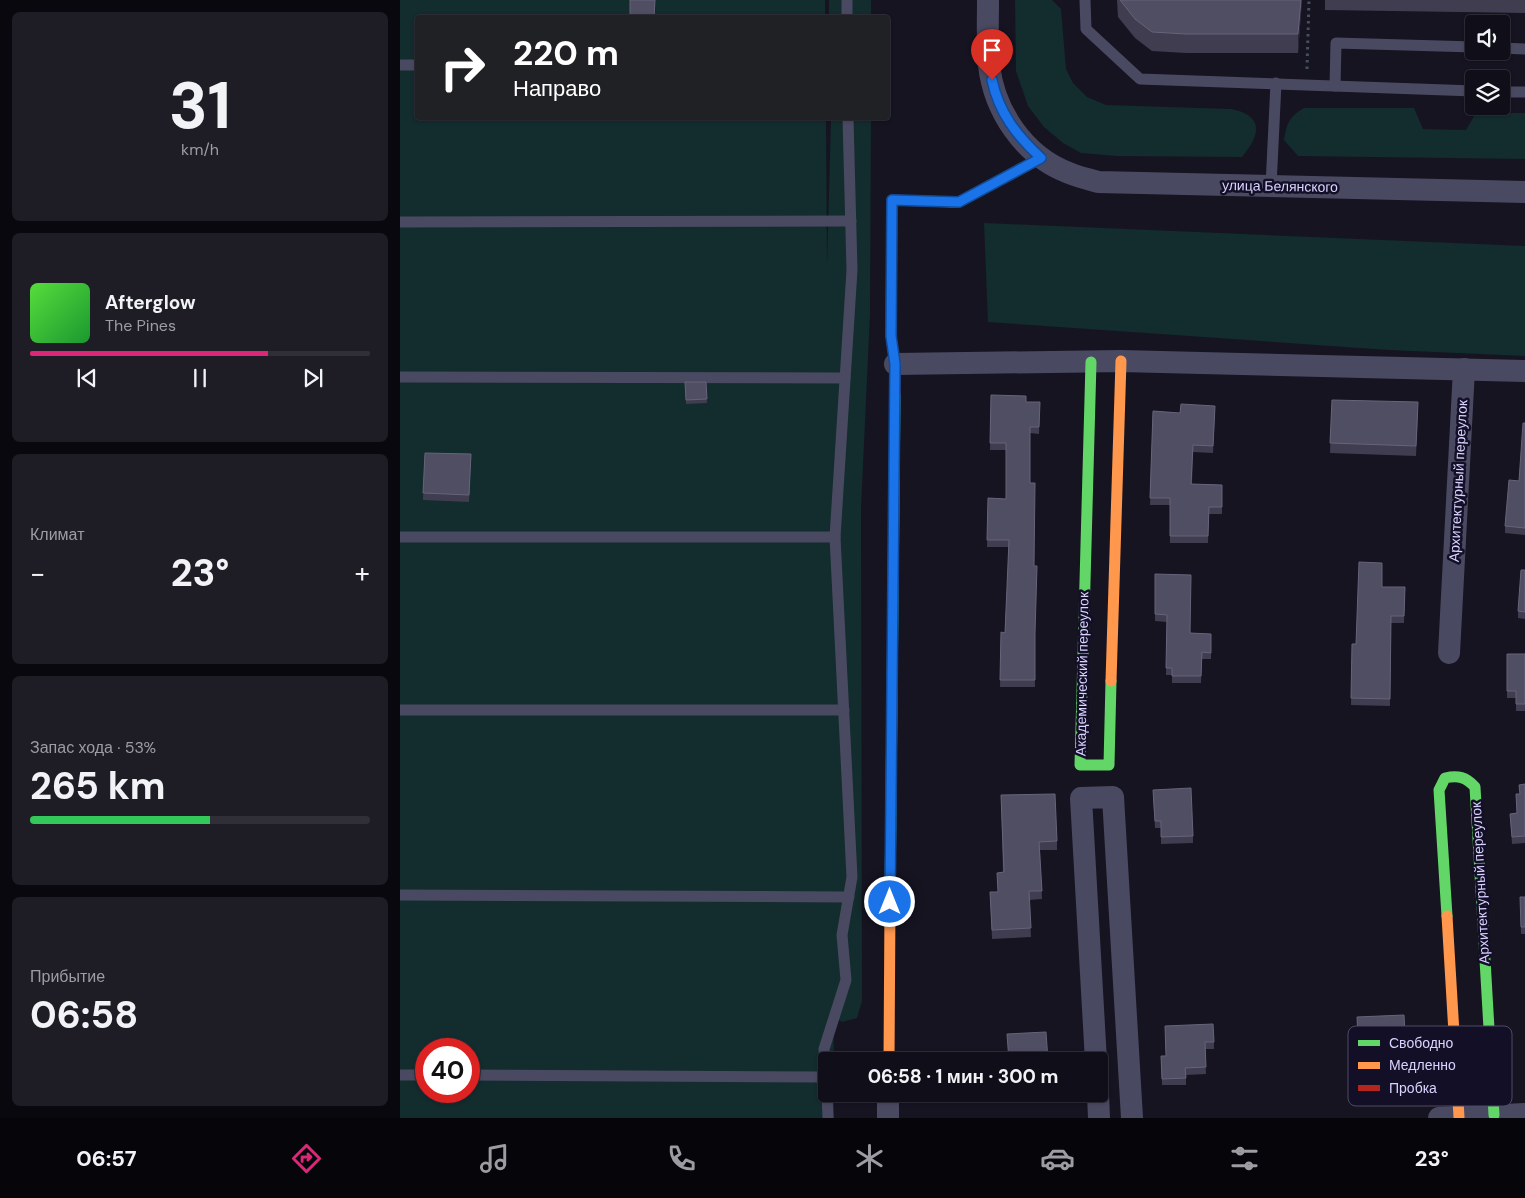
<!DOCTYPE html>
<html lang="ru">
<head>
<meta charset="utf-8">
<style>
  :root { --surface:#100f19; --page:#1e1d26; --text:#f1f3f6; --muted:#9c9ca2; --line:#302f38; --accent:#db2777 }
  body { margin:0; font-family:"DM Sans",sans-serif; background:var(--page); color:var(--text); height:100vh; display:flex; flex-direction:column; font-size:19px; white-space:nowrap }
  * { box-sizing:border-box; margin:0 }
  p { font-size:16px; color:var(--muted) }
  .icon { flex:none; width:28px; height:28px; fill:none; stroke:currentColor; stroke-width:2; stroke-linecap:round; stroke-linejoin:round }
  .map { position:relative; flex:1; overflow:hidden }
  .side { display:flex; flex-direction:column; gap:12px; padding:12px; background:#09080e; width:400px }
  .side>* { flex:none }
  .banner { position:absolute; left:15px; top:15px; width:475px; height:105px; border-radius:5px; box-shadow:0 1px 4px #0004,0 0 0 1px var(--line); background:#202124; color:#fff; overflow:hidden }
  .buttons { position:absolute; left:1065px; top:15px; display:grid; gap:10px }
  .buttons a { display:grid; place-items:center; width:45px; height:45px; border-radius:5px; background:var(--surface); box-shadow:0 1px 4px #0004,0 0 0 1px var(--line); font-size:25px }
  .speed { position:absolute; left:15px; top:1038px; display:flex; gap:10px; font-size:25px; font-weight:700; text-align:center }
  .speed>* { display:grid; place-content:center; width:65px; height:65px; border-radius:50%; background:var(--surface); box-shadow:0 1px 4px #0004,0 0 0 1px var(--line); line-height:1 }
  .speed .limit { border:8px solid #d22; background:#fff; color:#111 }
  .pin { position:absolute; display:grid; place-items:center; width:42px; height:42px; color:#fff; margin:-51px -21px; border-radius:50% 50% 50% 0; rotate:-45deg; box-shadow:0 0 5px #0007 }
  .pin .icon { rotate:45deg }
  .me { position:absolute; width:55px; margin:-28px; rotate:0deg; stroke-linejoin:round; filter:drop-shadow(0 0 4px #0008) }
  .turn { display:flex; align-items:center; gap:18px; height:105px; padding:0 15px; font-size:22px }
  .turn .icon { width:65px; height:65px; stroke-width:2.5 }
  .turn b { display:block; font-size:35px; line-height:42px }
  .big { font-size:38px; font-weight:700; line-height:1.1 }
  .side .card { flex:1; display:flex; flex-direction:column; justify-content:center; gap:8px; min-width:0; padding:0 18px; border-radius:8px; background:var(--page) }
  .side .dial { align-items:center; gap:0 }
  .dial b { font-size:65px; line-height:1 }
  .song { display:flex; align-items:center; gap:15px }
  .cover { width:60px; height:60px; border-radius:8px; background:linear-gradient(135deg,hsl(110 70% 55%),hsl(130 70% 35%)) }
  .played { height:5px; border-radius:2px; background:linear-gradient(90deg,var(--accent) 70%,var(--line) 70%) }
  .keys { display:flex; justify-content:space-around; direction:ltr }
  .heat { display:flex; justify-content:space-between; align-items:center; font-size:28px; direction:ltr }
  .charge { height:8px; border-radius:4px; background:linear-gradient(90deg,#34c759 53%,var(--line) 0) }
  .trip { position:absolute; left:418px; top:1052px; width:290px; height:50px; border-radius:5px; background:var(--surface); box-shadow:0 1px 4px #0004,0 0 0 1px var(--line); font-weight:700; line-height:50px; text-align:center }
  .dock { display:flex; height:80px; justify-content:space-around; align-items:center; background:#06060a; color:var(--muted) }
  .dock .icon { width:35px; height:35px }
  .dock .on { color:var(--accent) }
  .dock b { font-size:22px; color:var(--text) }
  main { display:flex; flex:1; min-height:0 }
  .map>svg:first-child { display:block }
</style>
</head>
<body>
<main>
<section class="side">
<div class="card dial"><b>31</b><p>km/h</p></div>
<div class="card">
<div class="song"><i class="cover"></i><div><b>Afterglow</b><p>The Pines</p></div></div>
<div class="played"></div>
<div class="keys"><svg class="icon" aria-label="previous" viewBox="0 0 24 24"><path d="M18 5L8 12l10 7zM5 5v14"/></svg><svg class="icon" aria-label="pause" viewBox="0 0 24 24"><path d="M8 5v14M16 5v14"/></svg><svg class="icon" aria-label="next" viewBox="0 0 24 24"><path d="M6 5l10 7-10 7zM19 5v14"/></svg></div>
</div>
<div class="card"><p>Климат</p>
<div class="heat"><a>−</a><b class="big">23°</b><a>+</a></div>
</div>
<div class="card"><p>Запас хода · 53%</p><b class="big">265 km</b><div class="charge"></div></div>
<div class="card"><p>Прибытие</p><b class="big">06:58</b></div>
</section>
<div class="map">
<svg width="1125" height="1118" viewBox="0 0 1125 1118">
  <rect width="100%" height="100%" fill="#161421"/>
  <!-- green -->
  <g fill="#132c2d" fill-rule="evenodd">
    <path d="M 0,0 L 425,0 L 425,18 L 18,18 L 18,118 L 426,118 L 427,266 L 431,118 L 471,118 L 470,314 L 461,509 L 462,1001 L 457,1018 L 442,1022 L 433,1016 L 434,1061 L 426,1061 L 426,1094 L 434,1094 L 434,1118 L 0,1118 ZM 26,1049 L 69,1049 L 69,1091 L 26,1091 Z"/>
    <rect x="429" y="0" width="42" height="17"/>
    <path d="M 615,0 L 652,0 L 661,9 L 666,69 L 673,83 L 687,97 L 706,105 L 831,109 C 835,110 841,111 846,114 C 866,125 852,145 842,157 L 717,156 L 681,153 L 663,143 L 644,127 L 628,106 L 616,71 Z"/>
    <path d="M 904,108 L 1014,108 L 1023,129 L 1066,130 L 1076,113 L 1125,113 L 1125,159 L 898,156 L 884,140 C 887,123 889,117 904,108 Z"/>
    <polygon points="584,223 1125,246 1125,356 989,350 588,322"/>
  </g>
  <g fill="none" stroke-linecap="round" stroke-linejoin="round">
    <!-- path -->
    <polyline stroke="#44505f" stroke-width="3" stroke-dasharray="2.5 4" stroke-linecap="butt" points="907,69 909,0"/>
    <!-- lane -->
    <g stroke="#4a4962" stroke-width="11">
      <polyline points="685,0 686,29 740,79 1074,91"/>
      <polyline points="447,18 447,0"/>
      <polyline points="1101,48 1125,49"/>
      <polyline points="0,65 18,65"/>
      <polyline points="935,86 936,43 1074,47"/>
      <polyline points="1101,92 1125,92"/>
      <polyline points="871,186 876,83"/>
      <polyline points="0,222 451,221"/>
      <polyline points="0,377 445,378"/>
      <polyline points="0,537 435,537"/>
      <polyline points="0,710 444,710"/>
      <polyline points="0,895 449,897"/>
      <polyline points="0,1075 26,1075"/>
      <polyline points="69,1075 426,1077"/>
      <polyline points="426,1084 424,1049 446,980 442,935 452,877 435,537 452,270 448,118"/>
      <polyline points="427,1094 428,1118"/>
    </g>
    <!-- street -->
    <g stroke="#4a4962" stroke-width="22">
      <path d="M 588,0 C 588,21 587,44 589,65 C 594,111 624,156 669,173 C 678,177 688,179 698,182 L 1125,192"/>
      <polyline points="495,364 721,361 1125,371"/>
      <polyline points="1049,653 1064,369"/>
      <polyline points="696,1061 681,798 713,797 732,1118"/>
      <polyline points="698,1094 699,1118"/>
      <polyline points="488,1118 488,1094"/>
      <polyline points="1039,1118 1125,1114"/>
    </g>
    <!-- fast -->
    <g stroke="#63d668" stroke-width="11">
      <polyline points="550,202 559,202 641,158"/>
      <polyline points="691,362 680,765 709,765 711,681"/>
      <polyline points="490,904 495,395"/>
      <path d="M 1047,916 L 1039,790 L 1045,778 C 1058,775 1066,777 1075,787 L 1094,1115"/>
    </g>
    <!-- slow -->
    <g stroke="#ff974d" stroke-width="11">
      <polyline points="711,681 721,361"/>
      <polyline points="1047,916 1059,1117"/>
      <polyline points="489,1061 490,904"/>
    </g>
    <!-- jam -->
    <polyline stroke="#b3261e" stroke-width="11" points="495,395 495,364 491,336 492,200 550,202"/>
  </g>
  <!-- wall -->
  <g fill="#403d50">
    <polygon points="717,0 902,0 898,53 786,53 752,51 735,38 718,17"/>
    <polygon points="925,0 1125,0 1125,13 925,10"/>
    <polygon points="285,382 306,382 307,403 286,404"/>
    <polygon points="591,395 626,402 640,402 639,434 630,433 630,483 634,566 635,687 600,687 601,632 605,633 609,547 587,547 588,498 606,499 606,450 590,450"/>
    <polygon points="932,400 1018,413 1016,456 930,453"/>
    <polygon points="753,411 780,413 815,413 813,453 793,452 792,484 822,485 822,514 809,514 808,543 770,543 770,505 750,505"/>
    <polygon points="1125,423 1125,535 1105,533 1105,526 1119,481"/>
    <polygon points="25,453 71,454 69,502 23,500"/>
    <polygon points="1125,570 1125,619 1118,618 1118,611"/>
    <polygon points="755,574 790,633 811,634 811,659 802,659 801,683 772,683 772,675 766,675 767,622 755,621"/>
    <polygon points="982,587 1005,587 1004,623 991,623 990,706 951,705 952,644 956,644"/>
    <polygon points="1107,654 1125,654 1125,711 1116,711 1116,698 1107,698"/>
    <polygon points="1125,784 1125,843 1112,844 1110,814 1117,813 1116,794 1120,794 1119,785"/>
    <polygon points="601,795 657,841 657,850 640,850 642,899 629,900 631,937 592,939 590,892 598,892 603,872"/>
    <polygon points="753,797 793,836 793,843 761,844 761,828 755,828"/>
    <polygon points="1120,897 1125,897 1125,934 1121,934"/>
    <polygon points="957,1024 1006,1055 1006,1062 959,1064"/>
    <polygon points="765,1026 814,1042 814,1049 805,1049 806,1074 786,1075 786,1085 762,1085 761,1056 766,1056"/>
  </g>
  <!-- shaded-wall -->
  <polygon fill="#282635" points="901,0 902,0 898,53 898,34"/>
  <!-- building -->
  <g fill="#504e63" stroke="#66637b">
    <polygon points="230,0 255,0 254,18 230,18"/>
    <polygon points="720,0 901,0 898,34 786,34 752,32 735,19"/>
    <polygon points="285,382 306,382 307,399 286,400"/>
    <polygon points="591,395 626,396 626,402 640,402 639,427 630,427 630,483 635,483 634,566 637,566 635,633 635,680 600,680 601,632 605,633 609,540 587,540 588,498 606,499 606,443 590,443"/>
    <polygon points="932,400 1018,402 1016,446 930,443"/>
    <polygon points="781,404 815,406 813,446 793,445 791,484 822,485 822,507 809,507 808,536 770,536 770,498 750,498 753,411 780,413"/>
    <polygon points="1123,423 1125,423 1125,528 1105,526 1109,480 1119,481"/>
    <polygon points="25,453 71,454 69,495 23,493"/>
    <polygon points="959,562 982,563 982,587 1005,587 1004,616 991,616 990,699 951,698 952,644 956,644"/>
    <polygon points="1121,570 1125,570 1125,612 1118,611"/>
    <polygon points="755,574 791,575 790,633 811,634 811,653 802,652 801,676 772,676 772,668 766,668 767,615 755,614"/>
    <polygon points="1107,654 1125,654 1125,704 1116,704 1116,691 1107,691"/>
    <polygon points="1125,784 1125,836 1112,837 1110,814 1117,813 1116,794 1120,794 1119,785"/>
    <polygon points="791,788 793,836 761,837 761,821 755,821 753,790"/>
    <polygon points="655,794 657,841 639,842 642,891 629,891 631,928 592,930 590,892 598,892 597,873 604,872 601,795"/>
    <polygon points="1120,897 1125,897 1125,927 1121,927"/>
    <polygon points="1004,1015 1006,1055 959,1057 957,1017"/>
    <polygon points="813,1024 814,1042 805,1042 806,1067 785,1068 786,1078 762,1079 761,1056 766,1056 765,1026"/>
    <polygon points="646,1032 648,1061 609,1061 607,1034"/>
  </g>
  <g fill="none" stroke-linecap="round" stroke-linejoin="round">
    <!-- route casing -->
    <g stroke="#114b97" stroke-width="12">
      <path id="route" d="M 490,902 L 495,364 L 491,336 L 492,200 L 559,202 L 641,158 C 617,136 599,113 592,80"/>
    </g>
    <!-- route -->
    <use href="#route" stroke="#1a73e8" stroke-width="9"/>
  </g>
  <g text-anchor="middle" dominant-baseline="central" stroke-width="5" stroke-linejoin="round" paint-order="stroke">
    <!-- street labels -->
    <g font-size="14" fill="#d9d4ff" stroke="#130f26">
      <text transform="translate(880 186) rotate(1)">улица Белянского</text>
      <text transform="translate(1058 481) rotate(-87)">Архитектурный переулок</text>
      <text transform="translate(682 674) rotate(-89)">Академический переулок</text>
      <text transform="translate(1080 883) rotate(-93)">Архитектурный переулок</text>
    </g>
  </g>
  <!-- legend -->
  <rect x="948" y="1026" width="164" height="80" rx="8" fill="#130f26" stroke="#4e4a67" stroke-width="1"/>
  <rect x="958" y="1040" width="22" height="6" fill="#63d668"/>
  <rect x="958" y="1062" width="22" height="7" fill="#ff974d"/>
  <rect x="958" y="1085" width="22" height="6" fill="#b3261e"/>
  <g font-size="14" fill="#d9d4ff">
    <text x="989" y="1048">Свободно</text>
    <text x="989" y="1070">Медленно</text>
    <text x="989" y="1093">Пробка</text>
  </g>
</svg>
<div class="buttons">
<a><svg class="icon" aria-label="sound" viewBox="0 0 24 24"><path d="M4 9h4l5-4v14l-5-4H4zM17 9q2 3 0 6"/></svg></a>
<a><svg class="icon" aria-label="layers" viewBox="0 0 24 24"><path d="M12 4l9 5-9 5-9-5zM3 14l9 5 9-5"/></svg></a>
</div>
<div class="speed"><div class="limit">40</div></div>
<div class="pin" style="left:592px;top:80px;background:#d93025"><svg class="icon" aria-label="arrive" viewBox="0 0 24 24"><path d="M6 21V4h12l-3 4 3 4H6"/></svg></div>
<svg class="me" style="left:490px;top:902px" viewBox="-20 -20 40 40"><circle r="17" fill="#1a73e8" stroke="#fff" stroke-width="3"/><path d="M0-11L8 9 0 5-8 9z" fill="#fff"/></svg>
<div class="trip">06:58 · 1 мин · 300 m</div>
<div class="banner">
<div class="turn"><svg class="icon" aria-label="right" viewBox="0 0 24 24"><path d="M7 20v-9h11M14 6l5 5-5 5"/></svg><div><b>220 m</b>Направо</div></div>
</div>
</div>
</main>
<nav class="dock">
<b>06:57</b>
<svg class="icon on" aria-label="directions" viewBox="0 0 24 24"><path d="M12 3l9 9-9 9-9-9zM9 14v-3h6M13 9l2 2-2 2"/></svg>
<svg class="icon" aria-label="music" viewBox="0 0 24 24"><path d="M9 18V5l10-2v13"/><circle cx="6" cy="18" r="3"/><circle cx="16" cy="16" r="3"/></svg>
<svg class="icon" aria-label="phone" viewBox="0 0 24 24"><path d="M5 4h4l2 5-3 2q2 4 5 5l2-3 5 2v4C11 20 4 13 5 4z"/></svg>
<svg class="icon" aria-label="climate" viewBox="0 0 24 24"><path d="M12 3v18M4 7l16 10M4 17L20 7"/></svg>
<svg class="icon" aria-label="car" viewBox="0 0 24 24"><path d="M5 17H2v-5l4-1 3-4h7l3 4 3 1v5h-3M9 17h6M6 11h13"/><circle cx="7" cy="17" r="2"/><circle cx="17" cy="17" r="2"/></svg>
<svg class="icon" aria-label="filters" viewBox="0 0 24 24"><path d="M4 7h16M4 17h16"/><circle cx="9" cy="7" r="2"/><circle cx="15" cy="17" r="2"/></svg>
<b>23°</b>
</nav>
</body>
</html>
